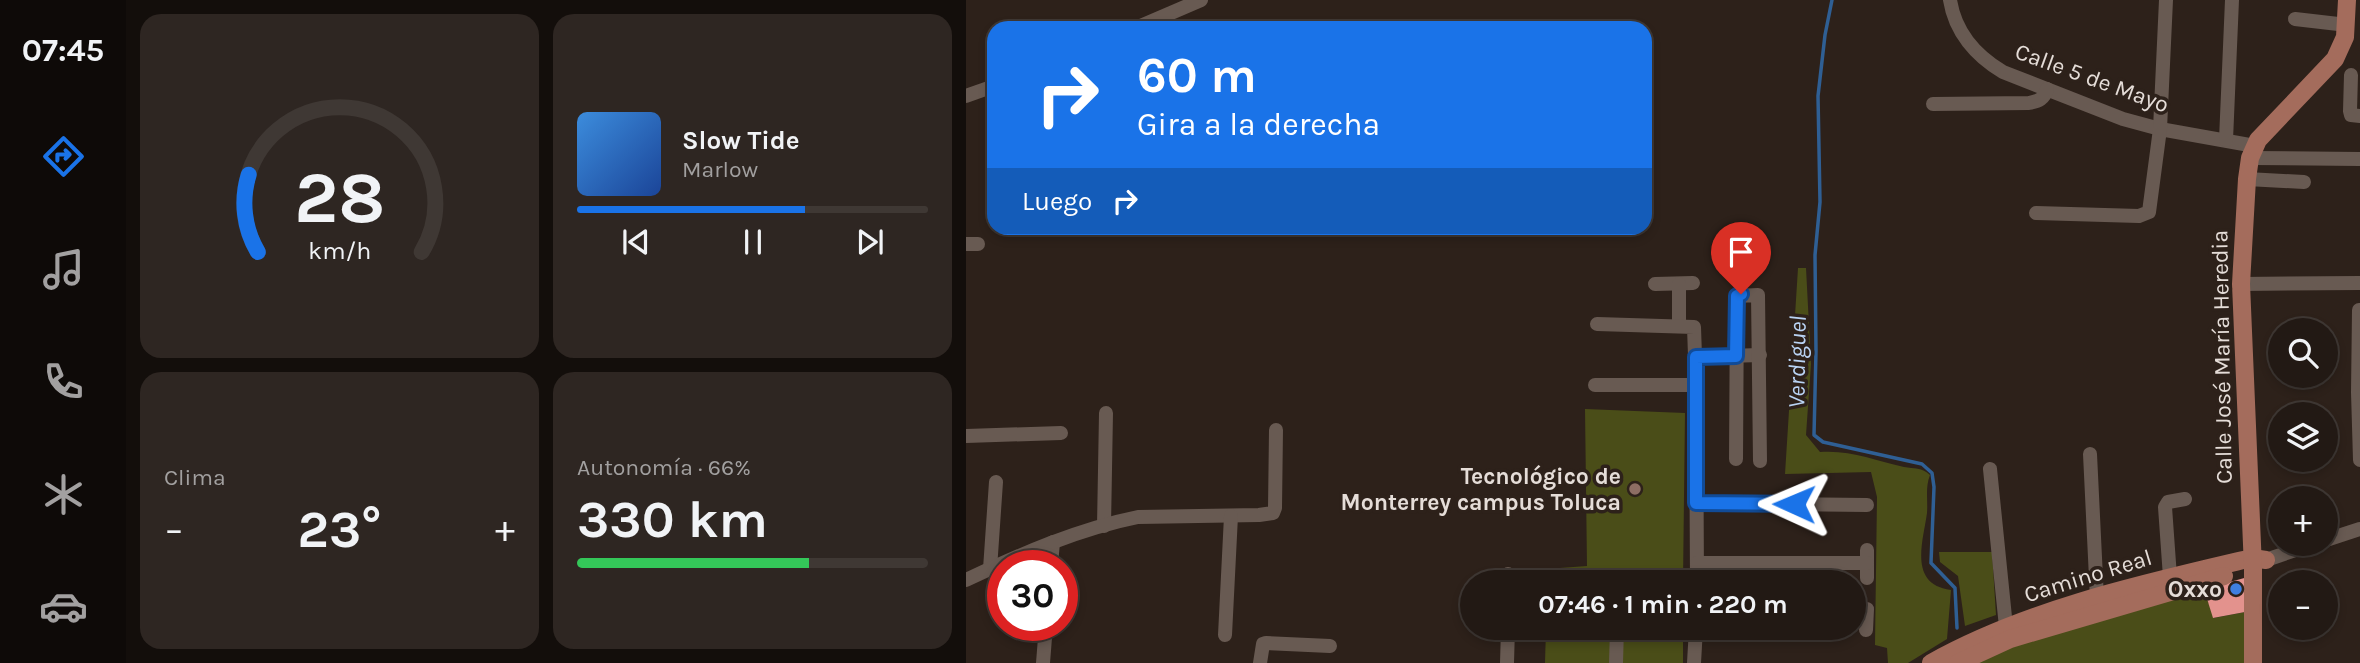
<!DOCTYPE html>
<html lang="es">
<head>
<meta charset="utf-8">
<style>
  :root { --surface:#221914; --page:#2e2622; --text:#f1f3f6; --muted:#a2a0a0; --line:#3f3834; --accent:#1a73e8 }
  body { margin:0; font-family:Karla,sans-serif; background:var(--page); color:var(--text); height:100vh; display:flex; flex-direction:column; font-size:26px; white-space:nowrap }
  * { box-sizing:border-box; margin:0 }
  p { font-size:23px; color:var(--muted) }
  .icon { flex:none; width:38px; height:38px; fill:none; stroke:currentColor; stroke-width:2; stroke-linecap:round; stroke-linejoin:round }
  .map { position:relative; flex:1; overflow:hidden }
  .panel { display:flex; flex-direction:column; gap:14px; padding:14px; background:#130e0b; width:840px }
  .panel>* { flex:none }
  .banner { position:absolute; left:21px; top:21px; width:665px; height:214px; border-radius:21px; box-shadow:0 4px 10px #0003,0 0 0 2px var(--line); background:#1a73e8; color:#fff; overflow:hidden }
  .tools { position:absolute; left:1302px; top:318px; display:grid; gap:14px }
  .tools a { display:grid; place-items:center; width:70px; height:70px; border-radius:50%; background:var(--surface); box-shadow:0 4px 10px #0003,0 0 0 2px var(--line); font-size:35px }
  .speed { position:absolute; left:21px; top:550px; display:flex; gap:14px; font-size:35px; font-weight:700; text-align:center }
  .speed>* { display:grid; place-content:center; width:91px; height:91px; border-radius:50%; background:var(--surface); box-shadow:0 4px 10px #0003,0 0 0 2px var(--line); line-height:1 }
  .speed .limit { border:10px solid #d22; background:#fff; color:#111 }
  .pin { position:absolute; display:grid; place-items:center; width:60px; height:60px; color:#fff; margin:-72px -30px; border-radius:50% 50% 50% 0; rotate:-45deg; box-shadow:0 0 7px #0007 }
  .pin .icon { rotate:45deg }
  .me { position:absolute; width:77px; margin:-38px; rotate:271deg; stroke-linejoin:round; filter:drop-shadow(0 0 5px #0008) }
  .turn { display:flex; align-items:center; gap:24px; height:147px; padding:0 35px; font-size:32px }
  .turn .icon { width:91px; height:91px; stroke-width:2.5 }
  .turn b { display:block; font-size:49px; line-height:60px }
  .then { display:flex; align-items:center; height:66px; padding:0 35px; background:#0003; gap:14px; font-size:26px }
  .big { font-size:52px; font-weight:700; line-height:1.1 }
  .panel .card { flex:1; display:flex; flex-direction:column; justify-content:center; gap:10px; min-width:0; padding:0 24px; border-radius:21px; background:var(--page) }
  .panel .dial { align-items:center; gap:0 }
  .dial svg { height:182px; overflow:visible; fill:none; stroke:var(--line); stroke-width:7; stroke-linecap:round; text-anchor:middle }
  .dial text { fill:var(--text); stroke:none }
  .song { display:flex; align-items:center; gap:21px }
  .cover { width:84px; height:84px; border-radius:10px; background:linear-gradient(135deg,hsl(210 70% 55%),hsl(220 70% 35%)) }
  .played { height:7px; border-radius:4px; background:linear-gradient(90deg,var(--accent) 65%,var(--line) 65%) }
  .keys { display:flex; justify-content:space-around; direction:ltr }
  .heat { display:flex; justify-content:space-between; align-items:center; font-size:38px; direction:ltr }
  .charge { height:10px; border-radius:5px; background:linear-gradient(90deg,#34c759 66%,var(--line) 0) }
  .panel .tiles { flex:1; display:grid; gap:14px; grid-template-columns:repeat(2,1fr) }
  .trip { position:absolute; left:494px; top:570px; width:406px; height:70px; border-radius:35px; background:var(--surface); box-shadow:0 4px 10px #0003,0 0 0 2px var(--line); font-weight:700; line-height:70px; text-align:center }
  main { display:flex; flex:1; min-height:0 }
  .tab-bar { display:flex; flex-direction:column; width:126px; justify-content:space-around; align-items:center; background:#0e0a08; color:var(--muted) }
  .tab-bar .icon { width:49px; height:49px }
  .tab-bar .current { color:var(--accent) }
  .tab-bar b { font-size:32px; color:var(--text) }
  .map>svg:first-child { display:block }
</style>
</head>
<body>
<main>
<nav class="tab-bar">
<b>07:45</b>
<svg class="icon current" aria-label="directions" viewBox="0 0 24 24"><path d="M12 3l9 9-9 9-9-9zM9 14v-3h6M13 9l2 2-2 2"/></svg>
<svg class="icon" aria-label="music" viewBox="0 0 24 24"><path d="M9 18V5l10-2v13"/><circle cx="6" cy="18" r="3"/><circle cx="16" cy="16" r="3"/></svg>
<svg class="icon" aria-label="phone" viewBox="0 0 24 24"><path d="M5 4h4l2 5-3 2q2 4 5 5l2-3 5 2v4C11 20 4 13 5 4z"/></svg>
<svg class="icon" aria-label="climate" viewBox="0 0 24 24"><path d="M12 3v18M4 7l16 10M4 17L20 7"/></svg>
<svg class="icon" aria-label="car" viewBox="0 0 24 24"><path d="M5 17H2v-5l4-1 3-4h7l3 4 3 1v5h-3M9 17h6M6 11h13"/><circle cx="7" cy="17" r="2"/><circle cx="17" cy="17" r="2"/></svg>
</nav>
<section class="panel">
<div class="tiles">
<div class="card dial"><svg viewBox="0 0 100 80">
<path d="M14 69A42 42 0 1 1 86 69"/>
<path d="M14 69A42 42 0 0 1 10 35" stroke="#1a73e8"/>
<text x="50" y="56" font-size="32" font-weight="700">28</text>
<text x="50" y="72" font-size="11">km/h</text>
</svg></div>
<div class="card">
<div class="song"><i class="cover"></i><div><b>Slow Tide</b><p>Marlow</p></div></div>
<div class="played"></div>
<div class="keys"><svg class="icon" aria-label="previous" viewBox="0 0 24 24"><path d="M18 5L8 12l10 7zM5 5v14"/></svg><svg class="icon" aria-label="pause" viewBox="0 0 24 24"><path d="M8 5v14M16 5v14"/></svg><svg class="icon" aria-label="next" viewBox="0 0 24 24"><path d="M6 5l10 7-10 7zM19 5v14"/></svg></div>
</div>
<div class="card"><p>Clima</p>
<div class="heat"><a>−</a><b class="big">23°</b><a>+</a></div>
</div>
<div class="card"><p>Autonomía · 66%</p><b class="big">330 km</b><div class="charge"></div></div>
</div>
</section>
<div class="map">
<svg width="1394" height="663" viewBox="0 0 1394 663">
  <rect width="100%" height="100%" fill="#2d211a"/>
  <!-- green -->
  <g fill="#4a4d18">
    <path d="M 832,268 L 840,268 L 845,364 L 840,435 L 854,452 C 886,450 907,460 938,467 C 948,469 956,467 964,475 C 959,488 962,499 961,513 C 957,542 942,584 985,590 L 981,639 L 942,663 L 922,663 L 921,648 L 909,645 L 911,497 L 905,472 L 819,474 Z"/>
    <polygon points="619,409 719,413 717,583 580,583 580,569 621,566"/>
    <polygon points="973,552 1026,552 1030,615 999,626 992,576 974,562"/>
    <polygon points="1238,589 1248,618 1279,612 1279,663 1004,663 1060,639"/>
    <polygon points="580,628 717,628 717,663 579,663"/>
  </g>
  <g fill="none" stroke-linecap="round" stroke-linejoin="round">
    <!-- stream -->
    <polyline stroke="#2f5f94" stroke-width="3.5" points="866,0 859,35 852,96 854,202 849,255 850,351 848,435 857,442 956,464 966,473 968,487 965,563 989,588 991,628"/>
  </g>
  <!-- building -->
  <polygon fill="#e3928d" points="1282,577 1279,612 1247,618 1238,589"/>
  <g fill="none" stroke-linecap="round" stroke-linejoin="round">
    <!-- minor -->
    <g stroke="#685a52" stroke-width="14">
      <path d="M 984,0 C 989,32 1010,56 1037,72 L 1157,119 L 1194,129 L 1289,146"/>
      <polyline points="1329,19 1381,25"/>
      <polyline points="170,28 235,0"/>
      <polyline points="1385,75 1384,111 1385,115 1394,116"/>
      <polyline points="0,96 28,86"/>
      <path d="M 967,104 L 1063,103 C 1073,101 1078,99 1081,89"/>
      <polyline points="1260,140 1266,0"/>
      <polyline points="1284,158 1394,159"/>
      <polyline points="1281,179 1338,182"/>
      <polyline points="1070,213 1173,216 1183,212 1194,129 1200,0"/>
      <polyline points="0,244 12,244"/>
      <polyline points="689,284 727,283"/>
      <polyline points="713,284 713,325"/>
      <polyline points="1275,284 1394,283"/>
      <polyline points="1393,310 1392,392 1394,460"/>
      <polyline points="631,324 728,327 730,385 731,583"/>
      <polyline points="730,357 794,355"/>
      <polyline points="629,385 730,385"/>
      <polyline points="0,436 95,433"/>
      <polyline points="1124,454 1131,599"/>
      <polyline points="770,459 771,296 792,295 794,461"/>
      <polyline points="1024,469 1040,627"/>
      <polyline points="730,503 901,505"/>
      <polyline points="138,526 140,413"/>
      <polyline points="1360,540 1394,529"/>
      <polyline points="901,550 901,578"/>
      <polyline points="1300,560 1347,544"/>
      <polyline points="731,563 901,563"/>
      <polyline points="85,565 87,542"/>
      <polyline points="24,569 30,482"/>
      <polyline points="1204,577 1199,507 1202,502 1219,499"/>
      <path d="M 0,580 C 55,554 112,529 172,517 L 293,515 L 307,513 L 309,508 L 310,430"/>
      <polyline points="542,583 542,574"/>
      <polyline points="900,630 901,609"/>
      <polyline points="259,635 265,516"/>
      <polyline points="77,663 80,625"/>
      <polyline points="294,663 297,644 300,643 364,646"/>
      <polyline points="541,663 542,628"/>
      <polyline points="650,663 651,628"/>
      <polyline points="728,663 730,628"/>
    </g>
    <!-- major -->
    <g stroke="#a46c5c" stroke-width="18">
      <path d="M 965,663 C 1061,609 1179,583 1286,558 L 1300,560"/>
      <polyline points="992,663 1044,639 1258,576"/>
      <polyline points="1287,663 1287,568 1275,284 1281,179 1284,158 1292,140 1369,59 1379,37 1381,0"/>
    </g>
  </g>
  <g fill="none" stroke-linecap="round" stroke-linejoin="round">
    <!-- route casing -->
    <g stroke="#114b97" stroke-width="18">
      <polyline id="route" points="775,294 771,296 770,356 730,357 730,503 828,504"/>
    </g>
    <!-- route -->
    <use href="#route" stroke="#1a73e8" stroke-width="12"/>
  </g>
  <!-- markers -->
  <circle fill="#8d6e63" stroke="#2d211a" stroke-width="2.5" cx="669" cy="489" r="7"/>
  <circle fill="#3f7fe0" stroke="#2d211a" stroke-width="2.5" cx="1270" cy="589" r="7"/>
  <g text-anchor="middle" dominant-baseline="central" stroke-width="7" stroke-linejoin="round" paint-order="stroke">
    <!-- street labels -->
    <g font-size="23" fill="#e5ddd8" stroke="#2d211a">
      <text transform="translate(1126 78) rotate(20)">Calle 5 de Mayo</text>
      <text transform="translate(1256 357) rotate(-91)">Calle José María Heredia</text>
      <text transform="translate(1122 576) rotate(-17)">Camino Real</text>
    </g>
    <!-- poi labels -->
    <g font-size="23" font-weight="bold" fill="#e5ddd8" stroke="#2d211a" text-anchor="end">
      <text x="655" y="476">Tecnológico de<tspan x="655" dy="26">Monterrey campus Toluca</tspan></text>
      <text x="1256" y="589">Oxxo</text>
    </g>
    <!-- water labels -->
    <g font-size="24" font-style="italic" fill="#b9d3f3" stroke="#2d211a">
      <text transform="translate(831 362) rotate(-89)">Verdiguel</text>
    </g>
  </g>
</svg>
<div class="tools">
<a><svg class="icon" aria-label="search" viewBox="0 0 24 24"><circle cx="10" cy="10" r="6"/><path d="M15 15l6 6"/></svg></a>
<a><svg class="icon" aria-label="layers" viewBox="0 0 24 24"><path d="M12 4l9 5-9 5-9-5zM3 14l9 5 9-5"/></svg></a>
<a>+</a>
<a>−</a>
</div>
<div class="speed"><div class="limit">30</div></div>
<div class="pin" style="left:775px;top:294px;background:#d93025"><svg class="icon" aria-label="arrive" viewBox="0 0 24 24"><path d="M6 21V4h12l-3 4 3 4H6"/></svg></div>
<svg class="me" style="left:828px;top:504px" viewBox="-20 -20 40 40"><path d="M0-17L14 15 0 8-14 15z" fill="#1a73e8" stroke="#fff" stroke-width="4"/></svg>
<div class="trip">07:46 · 1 min · 220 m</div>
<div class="banner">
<div class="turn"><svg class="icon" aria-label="right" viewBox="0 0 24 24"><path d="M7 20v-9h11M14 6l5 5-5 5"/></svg><div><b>60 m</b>Gira a la derecha</div></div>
<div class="then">Luego<svg class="icon" aria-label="right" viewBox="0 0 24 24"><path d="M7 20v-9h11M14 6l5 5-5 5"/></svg></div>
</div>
</div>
</main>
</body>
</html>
